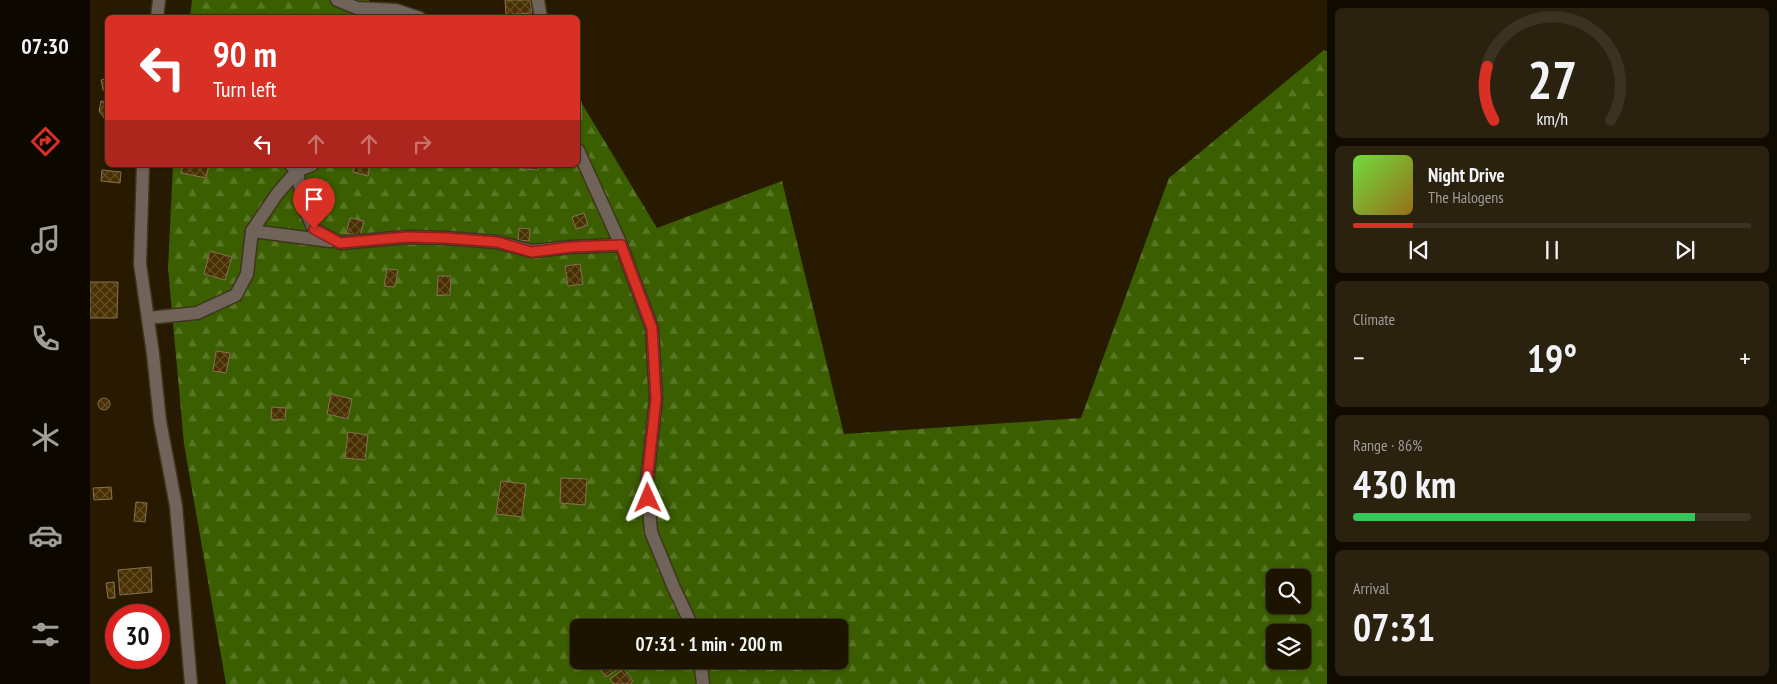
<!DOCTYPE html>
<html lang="en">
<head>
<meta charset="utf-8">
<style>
  :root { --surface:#1d1400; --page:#2a210f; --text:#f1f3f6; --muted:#a09e99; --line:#3b3322; --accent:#d93025 }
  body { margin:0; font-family:"PT Sans Narrow",sans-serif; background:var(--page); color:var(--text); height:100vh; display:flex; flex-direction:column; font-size:19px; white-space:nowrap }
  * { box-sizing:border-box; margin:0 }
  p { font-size:16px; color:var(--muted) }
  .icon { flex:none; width:28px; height:28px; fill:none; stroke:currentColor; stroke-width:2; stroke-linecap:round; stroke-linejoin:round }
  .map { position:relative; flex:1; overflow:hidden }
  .drawer { display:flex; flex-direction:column; gap:8px; padding:8px; background:#100b00; width:450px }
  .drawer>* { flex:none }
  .hud { position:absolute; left:15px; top:15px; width:475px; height:152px; border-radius:8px; box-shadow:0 1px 4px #0004,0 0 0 1px var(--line); background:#d93025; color:#fff; overflow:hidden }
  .tools { position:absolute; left:1176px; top:569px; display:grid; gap:10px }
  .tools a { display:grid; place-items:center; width:45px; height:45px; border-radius:8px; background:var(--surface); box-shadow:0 1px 4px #0004,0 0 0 1px var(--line); font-size:25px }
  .speed { position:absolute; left:15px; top:604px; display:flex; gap:10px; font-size:25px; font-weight:700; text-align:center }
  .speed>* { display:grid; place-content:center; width:65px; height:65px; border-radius:50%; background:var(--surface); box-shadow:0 1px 4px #0004,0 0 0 1px var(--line); line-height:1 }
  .speed .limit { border:8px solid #d22; background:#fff; color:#111 }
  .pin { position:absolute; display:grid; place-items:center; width:42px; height:42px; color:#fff; margin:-51px -21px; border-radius:50% 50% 50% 0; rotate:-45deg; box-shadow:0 0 5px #0007 }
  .pin .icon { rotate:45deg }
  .me { position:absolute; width:55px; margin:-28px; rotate:359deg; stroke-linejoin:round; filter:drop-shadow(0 0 4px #0008) }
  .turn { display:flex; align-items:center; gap:18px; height:105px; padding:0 25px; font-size:22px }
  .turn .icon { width:65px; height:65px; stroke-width:2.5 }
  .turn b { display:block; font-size:35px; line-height:42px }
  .lanes { display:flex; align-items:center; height:48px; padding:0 25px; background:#0003; justify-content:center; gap:25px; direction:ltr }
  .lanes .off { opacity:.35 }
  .big { font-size:38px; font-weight:600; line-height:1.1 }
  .drawer .card { flex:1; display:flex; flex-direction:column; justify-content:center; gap:8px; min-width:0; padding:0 18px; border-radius:8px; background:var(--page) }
  .drawer .dial { align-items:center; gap:0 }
  .dial svg { height:130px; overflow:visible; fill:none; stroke:var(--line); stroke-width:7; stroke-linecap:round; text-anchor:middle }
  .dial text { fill:var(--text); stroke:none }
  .song { display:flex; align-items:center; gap:15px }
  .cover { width:60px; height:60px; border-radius:8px; background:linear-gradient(135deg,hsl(100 70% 55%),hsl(40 70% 35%)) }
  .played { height:5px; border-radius:2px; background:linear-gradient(90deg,var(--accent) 15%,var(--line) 15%) }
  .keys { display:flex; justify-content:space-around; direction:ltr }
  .heat { display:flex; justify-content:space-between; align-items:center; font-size:28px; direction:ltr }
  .charge { height:8px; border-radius:4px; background:linear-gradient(90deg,#34c759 86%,var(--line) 0) }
  .trip { position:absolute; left:480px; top:619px; width:278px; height:50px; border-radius:8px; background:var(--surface); box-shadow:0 1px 4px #0004,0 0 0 1px var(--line); font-weight:600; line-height:50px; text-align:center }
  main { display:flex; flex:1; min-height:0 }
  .tab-bar { display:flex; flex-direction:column; width:90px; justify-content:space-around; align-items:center; background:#0c0800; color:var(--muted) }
  .tab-bar .icon { width:35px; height:35px }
  .tab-bar .active { color:var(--accent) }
  .tab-bar b { font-size:22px; color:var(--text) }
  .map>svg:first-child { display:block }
</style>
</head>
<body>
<main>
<nav class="tab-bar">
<b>07:30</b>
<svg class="icon active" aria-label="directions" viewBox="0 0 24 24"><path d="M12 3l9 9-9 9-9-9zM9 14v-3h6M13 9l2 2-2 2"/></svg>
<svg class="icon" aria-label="music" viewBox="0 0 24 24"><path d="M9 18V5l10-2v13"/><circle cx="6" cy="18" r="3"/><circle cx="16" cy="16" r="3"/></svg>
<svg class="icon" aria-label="phone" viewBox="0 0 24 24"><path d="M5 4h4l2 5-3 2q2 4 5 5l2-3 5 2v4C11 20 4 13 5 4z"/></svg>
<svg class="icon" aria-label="climate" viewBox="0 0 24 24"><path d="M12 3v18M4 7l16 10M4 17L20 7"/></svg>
<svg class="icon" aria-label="car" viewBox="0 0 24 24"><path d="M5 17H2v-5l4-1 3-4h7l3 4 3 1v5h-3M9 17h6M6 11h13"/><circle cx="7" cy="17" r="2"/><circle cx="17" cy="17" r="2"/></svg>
<svg class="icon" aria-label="filters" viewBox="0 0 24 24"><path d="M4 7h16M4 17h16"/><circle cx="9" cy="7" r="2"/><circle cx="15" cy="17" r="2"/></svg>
</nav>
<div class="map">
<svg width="1237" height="684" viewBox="0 0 1237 684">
  <defs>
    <pattern id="forest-firs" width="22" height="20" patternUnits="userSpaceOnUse" patternTransform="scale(1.25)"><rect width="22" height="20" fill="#3b5e00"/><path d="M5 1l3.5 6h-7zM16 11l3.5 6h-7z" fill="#587625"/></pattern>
    <pattern id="building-cross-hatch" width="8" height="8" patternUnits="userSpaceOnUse" patternTransform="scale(1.25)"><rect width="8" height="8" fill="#483000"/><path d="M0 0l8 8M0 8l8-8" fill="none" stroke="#634e25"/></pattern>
  </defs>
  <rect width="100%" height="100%" fill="#271a00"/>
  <!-- forest -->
  <g fill="url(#forest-firs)" fill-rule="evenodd">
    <polygon points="102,0 279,0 281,17 100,18"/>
    <path d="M 1234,50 L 1237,51 L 1237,684 L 136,684 L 94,444 L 78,268 L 83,165 L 488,165 L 488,97 L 567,228 L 692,181 L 754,434 L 991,418 L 1079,178 ZM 1185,578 L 1212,578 L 1212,605 L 1185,605 ZM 489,628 L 749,628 L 749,660 L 489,660 ZM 1185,632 L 1212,632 L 1212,660 L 1185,660 Z"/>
  </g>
  <!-- building -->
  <g fill="url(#building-cross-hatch)" stroke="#847255">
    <polygon points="415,0 440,0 442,13 416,15"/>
    <polygon points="18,78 18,90 13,90 11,80"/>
    <polygon points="11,101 18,102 18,123 9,111"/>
    <polygon points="488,101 491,101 492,120 488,120"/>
    <polygon points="93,165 119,165 116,178 91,173"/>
    <polygon points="265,165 280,165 278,176 263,172"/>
    <polygon points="433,165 448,165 448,170 432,169"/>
    <polygon points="12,170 31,172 30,183 11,181"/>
    <polygon points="238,182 240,193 224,196 222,185"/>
    <polygon points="494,213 498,225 486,229 482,217"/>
    <polygon points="260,218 274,221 270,236 256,233"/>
    <polygon points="429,228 440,229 439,241 428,240"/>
    <polygon points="120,251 142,257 135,280 114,274"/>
    <polygon points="490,264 493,284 478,286 475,266"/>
    <polygon points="297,269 308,270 305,287 294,286"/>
    <polygon points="348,276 361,276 360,295 347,295"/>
    <polygon points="0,282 28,282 27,318 0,318"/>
    <polygon points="126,351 140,353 136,373 123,371"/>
    <polygon points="241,394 262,399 258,419 237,414"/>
    <circle cx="14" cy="404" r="6"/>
    <polygon points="182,407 196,408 195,420 181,419"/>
    <polygon points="258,432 278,435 275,460 255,458"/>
    <polygon points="471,478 497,479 495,505 470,503"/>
    <polygon points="411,481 436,484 432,517 406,514"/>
    <polygon points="21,487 22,499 4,500 3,488"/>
    <polygon points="46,502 57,503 55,522 44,521"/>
    <polygon points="61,567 62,592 30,595 28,570"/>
    <polygon points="24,582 25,598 18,598 16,583"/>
    <polygon points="69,618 72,618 71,648 69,648"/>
    <polygon points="504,660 531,660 534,665 516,677"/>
    <polygon points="534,669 543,681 540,684 524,684 520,679"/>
  </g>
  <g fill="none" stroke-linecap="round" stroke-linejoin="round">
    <!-- minor casing -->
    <g stroke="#40341b" stroke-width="15">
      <g id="minor">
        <polyline points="247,0 267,8 306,10 330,18"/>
        <polyline points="448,0 451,18"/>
        <polyline points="67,18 69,0"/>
        <polyline points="488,150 531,245 562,328 566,399 557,481 561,532 584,588 603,628"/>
        <polyline points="53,165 50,264 63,354 70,421 86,506 101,684"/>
        <polyline points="201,165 207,171 214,208 224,229 250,243 317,237 355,238 407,242 442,251 481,247 531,245"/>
        <polyline points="162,231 240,241"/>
        <polyline points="58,318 107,313 146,295 157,274 162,231 187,194 207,171 222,165"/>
        <polyline points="610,660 613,684"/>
      </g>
    </g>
    <!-- minor -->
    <use href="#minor" stroke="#70635a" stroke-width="12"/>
  </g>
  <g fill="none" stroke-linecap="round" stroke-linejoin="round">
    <!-- route casing -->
    <g stroke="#8d1f18" stroke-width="12">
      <polyline id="route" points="224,229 250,243 317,237 355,238 407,242 442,252 481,247 531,245 562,328 566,399 557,481 558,498"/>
    </g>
    <!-- route -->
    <use href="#route" stroke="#d93025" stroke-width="9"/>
  </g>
</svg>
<div class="tools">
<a><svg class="icon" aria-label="search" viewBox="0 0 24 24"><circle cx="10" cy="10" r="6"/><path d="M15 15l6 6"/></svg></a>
<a><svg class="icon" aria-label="layers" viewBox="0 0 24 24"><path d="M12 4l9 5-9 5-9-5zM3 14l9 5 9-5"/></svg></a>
</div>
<div class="speed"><div class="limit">30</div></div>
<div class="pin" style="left:224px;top:229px;background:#d93025"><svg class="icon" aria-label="arrive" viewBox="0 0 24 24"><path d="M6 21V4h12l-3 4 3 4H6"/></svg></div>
<svg class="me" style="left:558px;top:498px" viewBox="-20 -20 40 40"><path d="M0-17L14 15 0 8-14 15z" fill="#d93025" stroke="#fff" stroke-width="4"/></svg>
<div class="trip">07:31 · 1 min · 200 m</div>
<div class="hud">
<div class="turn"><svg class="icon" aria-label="left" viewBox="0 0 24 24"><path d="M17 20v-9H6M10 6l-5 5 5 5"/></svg><div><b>90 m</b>Turn left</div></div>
<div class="lanes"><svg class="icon" aria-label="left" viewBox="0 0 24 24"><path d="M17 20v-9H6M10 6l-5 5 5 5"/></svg><svg class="icon off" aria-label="ahead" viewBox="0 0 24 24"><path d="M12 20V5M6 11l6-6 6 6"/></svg><svg class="icon off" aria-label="ahead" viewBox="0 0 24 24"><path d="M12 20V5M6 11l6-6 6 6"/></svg><svg class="icon off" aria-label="right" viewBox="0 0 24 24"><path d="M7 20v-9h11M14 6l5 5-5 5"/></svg></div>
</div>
</div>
<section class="drawer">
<div class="card dial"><svg viewBox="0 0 100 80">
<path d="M14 69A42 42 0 1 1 86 69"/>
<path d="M14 69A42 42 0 0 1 10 36" stroke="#d93025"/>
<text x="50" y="56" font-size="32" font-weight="700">27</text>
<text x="50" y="72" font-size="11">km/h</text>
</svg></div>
<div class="card">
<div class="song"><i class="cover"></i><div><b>Night Drive</b><p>The Halogens</p></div></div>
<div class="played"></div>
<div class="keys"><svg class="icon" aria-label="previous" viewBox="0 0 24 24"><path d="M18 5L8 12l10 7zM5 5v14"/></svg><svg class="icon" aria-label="pause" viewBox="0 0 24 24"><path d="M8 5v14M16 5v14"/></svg><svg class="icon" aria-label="next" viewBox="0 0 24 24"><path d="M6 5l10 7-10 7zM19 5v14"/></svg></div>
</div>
<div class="card"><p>Climate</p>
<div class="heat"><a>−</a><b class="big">19°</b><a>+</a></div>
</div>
<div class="card"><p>Range · 86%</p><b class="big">430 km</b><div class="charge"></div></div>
<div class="card"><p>Arrival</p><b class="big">07:31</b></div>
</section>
</main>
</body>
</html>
